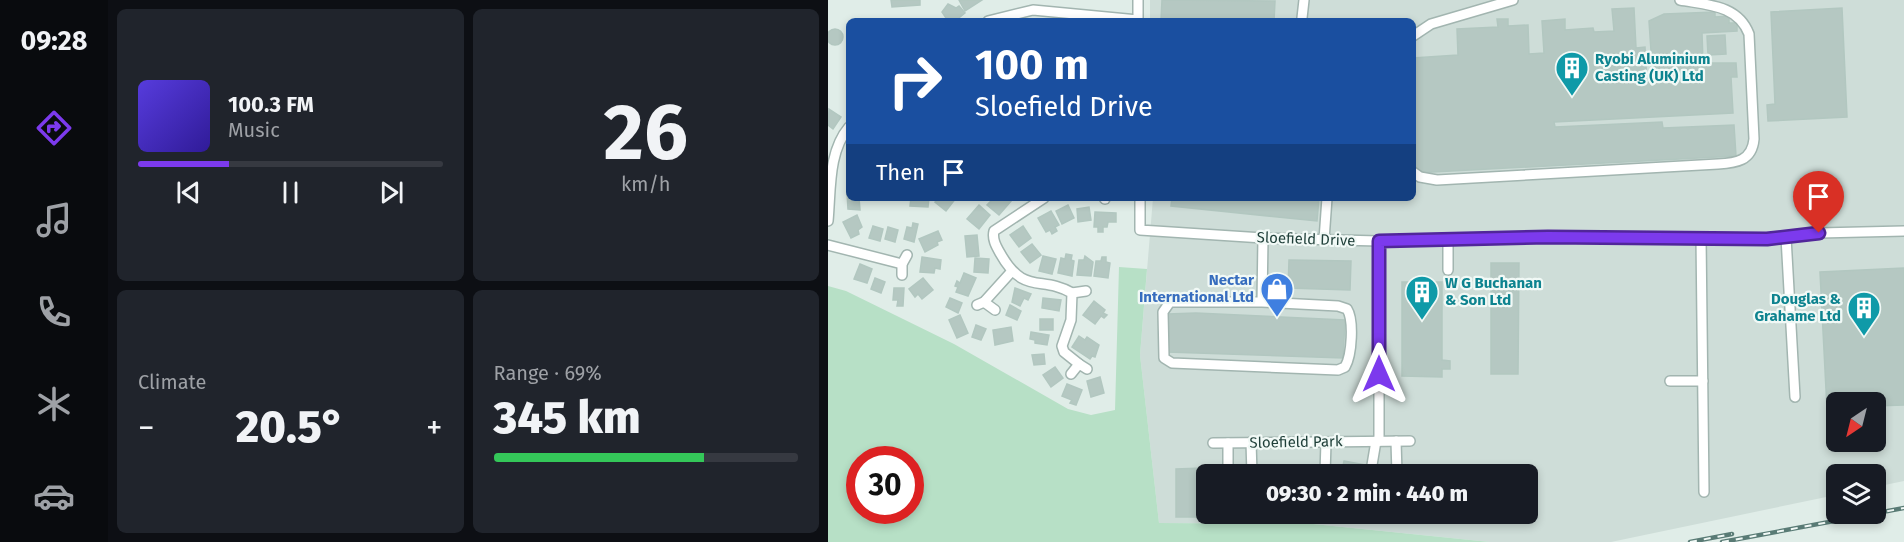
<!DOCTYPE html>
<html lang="en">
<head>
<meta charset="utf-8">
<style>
  :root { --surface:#171b24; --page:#20242c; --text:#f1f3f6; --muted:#9ea1a6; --line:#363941; --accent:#7c3aed }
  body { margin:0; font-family:"Fira Sans",sans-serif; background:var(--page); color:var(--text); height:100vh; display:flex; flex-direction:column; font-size:22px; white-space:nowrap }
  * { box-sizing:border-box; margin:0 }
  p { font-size:20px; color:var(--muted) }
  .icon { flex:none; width:33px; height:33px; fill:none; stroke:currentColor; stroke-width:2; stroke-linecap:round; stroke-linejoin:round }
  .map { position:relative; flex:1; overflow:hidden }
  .drawer { display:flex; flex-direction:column; gap:9px; padding:9px; background:#0d0f14; width:720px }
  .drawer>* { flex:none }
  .hud { position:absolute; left:18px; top:18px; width:570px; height:183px; border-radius:9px; box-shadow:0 3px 9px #0003; background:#1a4fa0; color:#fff; overflow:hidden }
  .needle { width:39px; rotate:215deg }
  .buttons { position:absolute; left:998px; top:392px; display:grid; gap:12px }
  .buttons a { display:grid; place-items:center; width:60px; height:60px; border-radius:9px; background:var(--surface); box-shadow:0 3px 9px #0003; font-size:30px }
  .speed { position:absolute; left:18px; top:446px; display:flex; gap:12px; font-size:30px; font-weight:700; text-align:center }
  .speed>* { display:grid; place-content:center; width:78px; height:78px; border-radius:50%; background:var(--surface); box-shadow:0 3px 9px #0003; line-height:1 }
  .speed .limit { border:9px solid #d22; background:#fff; color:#111 }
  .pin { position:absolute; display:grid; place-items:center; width:51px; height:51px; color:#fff; margin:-62px -26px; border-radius:50% 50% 50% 0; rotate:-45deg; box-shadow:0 0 6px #0007 }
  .pin .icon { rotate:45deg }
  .me { position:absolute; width:66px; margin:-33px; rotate:0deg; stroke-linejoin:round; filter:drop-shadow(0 0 4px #0008) }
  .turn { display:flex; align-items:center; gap:21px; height:126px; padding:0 30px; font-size:27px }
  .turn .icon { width:78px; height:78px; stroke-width:2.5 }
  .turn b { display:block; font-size:42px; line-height:51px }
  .then { display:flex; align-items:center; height:57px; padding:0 30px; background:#0003; gap:12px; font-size:22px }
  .big { font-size:45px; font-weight:800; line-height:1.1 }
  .drawer .widget { flex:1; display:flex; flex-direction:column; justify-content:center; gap:9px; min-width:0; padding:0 21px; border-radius:9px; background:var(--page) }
  .drawer .dial { align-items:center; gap:0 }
  .dial b { font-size:78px; line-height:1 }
  .song { display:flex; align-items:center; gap:18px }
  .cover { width:72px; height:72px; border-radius:9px; background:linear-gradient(135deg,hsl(250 70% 55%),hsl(250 70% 35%)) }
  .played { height:6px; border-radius:3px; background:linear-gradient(90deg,var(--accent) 30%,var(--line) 30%) }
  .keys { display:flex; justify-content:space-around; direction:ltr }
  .heat { display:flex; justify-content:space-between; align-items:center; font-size:33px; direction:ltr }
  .charge { height:9px; border-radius:4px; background:linear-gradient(90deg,#34c759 69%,var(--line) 0) }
  .drawer .tiles { flex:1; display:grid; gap:9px; grid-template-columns:repeat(2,1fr) }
  .trip { position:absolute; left:368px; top:464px; width:342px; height:60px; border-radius:9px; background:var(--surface); box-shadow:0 3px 9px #0003; font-weight:800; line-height:60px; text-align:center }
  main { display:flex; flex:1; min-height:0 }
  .menu { display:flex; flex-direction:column; width:108px; justify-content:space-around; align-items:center; background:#090b0e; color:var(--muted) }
  .menu .icon { width:42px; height:42px }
  .menu .on { color:var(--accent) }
  .menu b { font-size:27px; color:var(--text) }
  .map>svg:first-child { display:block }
</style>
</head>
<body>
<main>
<nav class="menu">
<b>09:28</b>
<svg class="icon on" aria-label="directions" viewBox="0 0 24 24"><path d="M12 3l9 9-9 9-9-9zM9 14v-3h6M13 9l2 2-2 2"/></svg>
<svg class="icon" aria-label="music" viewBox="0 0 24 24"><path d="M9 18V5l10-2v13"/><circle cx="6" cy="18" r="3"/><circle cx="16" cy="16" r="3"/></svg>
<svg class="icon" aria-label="phone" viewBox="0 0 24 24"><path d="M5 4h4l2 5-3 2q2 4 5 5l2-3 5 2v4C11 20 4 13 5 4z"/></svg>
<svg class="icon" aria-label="climate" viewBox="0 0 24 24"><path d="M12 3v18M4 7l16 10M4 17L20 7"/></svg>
<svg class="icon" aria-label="car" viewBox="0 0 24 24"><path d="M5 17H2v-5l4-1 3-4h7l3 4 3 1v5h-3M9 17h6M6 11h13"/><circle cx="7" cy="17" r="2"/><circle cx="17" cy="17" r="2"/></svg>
</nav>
<section class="drawer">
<div class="tiles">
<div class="widget">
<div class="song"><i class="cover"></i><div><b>100.3 FM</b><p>Music</p></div></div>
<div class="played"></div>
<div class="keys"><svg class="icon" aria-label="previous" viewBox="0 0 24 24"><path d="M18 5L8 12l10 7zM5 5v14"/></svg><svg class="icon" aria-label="pause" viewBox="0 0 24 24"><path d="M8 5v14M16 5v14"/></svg><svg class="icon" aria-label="next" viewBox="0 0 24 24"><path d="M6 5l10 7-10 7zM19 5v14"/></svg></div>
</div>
<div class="widget dial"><b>26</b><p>km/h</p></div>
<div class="widget"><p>Climate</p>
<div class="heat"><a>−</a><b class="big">20.5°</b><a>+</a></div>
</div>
<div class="widget"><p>Range · 69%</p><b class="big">345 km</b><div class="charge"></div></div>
</div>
</section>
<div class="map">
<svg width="1076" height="542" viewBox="0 0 1076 542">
  <rect width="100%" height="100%" fill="#e0ede8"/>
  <!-- built -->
  <path fill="#ceddd8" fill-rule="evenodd" d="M 322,0 L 1076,0 L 1076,481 L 1047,487 L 1047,474 L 1008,474 L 1008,495 L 783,542 L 662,542 L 485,524 L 331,523 L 312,355 L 325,198 L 585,198 L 585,21 L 322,21 ZM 1008,402 L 1047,402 L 1047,441 L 1008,441 ZM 378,474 L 699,474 L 699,513 L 378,513 Z"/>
  <!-- green -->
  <path fill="#b7e0c6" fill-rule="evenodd" d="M 291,267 L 319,269 L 312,355 L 331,523 L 485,524 L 662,542 L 0,542 L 0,286 L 18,291 L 126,344 L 240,409 L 263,415 L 287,410 ZM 32,459 L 82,459 L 82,510 L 32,510 Z"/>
  <!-- building -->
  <g fill="#b5c8c2" stroke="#b2c7c0" stroke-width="1.5">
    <polygon points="63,0 92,0 92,5 64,7"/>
    <polygon points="131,0 154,0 137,11"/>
    <polygon points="334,0 447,1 446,21 333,21"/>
    <polygon points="120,4 128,8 131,6 137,13 127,21 120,21 114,12"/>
    <polygon points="806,8 808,48 817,47 819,82 825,81 821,21 836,14 887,12 887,17 901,16 901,23 909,23 909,31 874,33 875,62 868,63 908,63 909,77 903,77 905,113 726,122 727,127 834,122 835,128 906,125 908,156 587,173 585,58 630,55 629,29 670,27 669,19 680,19 680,26 700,25 701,54 716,53 714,21 737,19 737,30 765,28 766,32 786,31 784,9"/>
    <polygon points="1014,8 1019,117 940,121 939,105 947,104 943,12"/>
    <circle cx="7" cy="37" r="8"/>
    <polygon points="897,35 898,54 880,55 879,36"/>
    <polygon points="1,109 13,117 5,129 0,125"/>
    <polygon points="19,193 21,198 31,198 32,210 20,209"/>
    <polygon points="83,198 101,198 100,207 82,206"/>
    <polygon points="110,198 128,198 118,211 107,202"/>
    <polygon points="166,198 179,198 183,201 171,215 159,205"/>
    <polygon points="344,198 491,198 489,221 343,206"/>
    <polygon points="151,205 162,215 151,229 139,219"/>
    <polygon points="240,205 246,218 234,224 228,211"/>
    <polygon points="261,207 263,220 250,222 249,209"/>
    <polygon points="223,211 231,225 227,227 229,231 224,234 222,230 218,232 210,218"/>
    <polygon points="267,212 288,213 288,222 280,222 279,227 275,227 275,232 270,232 270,227 266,227"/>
    <polygon points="29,215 34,227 30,230 31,234 23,238 15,222"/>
    <polygon points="85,223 90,224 86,242 76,239 79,227 84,228"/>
    <polygon points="45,226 55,229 52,241 41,238"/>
    <polygon points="195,226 203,238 191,247 182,235"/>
    <polygon points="60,227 70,230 67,242 57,239"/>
    <polygon points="110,231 114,240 109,242 110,245 97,252 91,239"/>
    <polygon points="149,235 151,256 139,257 137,236"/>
    <polygon points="204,244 213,255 202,263 193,252"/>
    <polygon points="238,254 244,255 243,260 246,261 244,276 230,273 233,258 237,259"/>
    <polygon points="215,256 228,259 224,274 211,271"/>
    <polygon points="257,256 265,262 263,276 249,275 251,260 256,260"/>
    <polygon points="94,257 113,260 112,269 107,268 106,273 92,272"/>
    <polygon points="274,257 278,257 278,262 282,263 280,278 266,276 268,261 273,261"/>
    <polygon points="147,258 161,259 160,273 146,272"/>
    <polygon points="461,260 523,261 522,290 460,288"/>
    <polygon points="663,263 691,263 690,374 663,374"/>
    <polygon points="32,264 44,269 39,283 26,279"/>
    <polygon points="1076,268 1076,405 1047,406 1047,402 1008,402 1008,409 999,409 992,272"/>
    <polygon points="136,273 148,278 140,296 128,292 130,287 127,286 129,281 132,283"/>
    <polygon points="47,278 57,282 53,293 43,289"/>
    <polygon points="95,278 105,290 94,299 90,294 87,297 81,289"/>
    <polygon points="574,282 614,282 614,360 622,361 622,369 614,369 614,377 574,376"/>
    <polygon points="66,288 76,288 75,306 69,306 70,300 65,300"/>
    <polygon points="187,288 203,294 200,300 196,298 192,306 184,302"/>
    <polygon points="122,298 134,303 130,313 118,307"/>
    <polygon points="215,298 233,300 231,311 214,308"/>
    <polygon points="266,301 277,310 275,313 279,315 276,318 273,316 267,324 255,315"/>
    <polygon points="182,305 193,311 189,320 178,315"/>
    <polygon points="368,313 517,320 515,358 339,352 340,314"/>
    <polygon points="132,315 140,333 129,338 121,320"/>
    <rect x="212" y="319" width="13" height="11"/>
    <polygon points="148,325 158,329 153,340 144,337"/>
    <polygon points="183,327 185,341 167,345 165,330"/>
    <polygon points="203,332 221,335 219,345 207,343 207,340 202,339"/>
    <polygon points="251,336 257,340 259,337 271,345 267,357 264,356 262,359 244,347"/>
    <polygon points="216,354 217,364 206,365 204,355"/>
    <polygon points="227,367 235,378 223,387 215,375"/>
    <polygon points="272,377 276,393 263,397 259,381"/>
    <polygon points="239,384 254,390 248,405 242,403 244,400 234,396"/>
    <polygon points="516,461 538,465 536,474 513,474"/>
    <polygon points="452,466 456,470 460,466 464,470 476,470 476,474 436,474 436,470 448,470"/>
    <polygon points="374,468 374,517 348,517 348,469"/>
    <rect x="579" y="471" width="39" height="3"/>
  </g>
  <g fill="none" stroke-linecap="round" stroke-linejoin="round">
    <!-- minor casing -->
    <g stroke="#a2b5b0" stroke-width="12">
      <g id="minor">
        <polyline points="474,18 476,0"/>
        <polyline points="160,21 205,10 310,20"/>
        <polyline points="310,21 310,0"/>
        <polyline points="585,36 603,24 685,0"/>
        <path d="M 585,172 L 592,177 L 609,180 L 890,164 C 908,163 924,161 926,139 L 921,34 C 910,5 880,5 852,0"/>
        <path d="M 216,198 L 166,231 C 164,239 168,246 172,253 C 196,296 213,275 244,293 L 243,320 L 234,346 L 236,352 L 251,364"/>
        <polyline points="276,198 277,199"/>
        <polyline points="312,198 312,230 435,238 551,241 698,237 939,239 991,233 1076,231"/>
        <path d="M 0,221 C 3,189 0,152 21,127"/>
        <polyline points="873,237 876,492"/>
        <polyline points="958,237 967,397"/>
        <polyline points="496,240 499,198"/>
        <polyline points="551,241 551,441"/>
        <polyline points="0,245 74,264"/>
        <polyline points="620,270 620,240"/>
        <polyline points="74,275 74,264 79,255"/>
        <polyline points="244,293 258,291"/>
        <polyline points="156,302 184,271"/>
        <path d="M 434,302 L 342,302 L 335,312 L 336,358 L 344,363 L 510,370 L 517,367 C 524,355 526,320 519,309 L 510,306 L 434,302 L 435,238"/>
        <polyline points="149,305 156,302 167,310"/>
        <polyline points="243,374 251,364 259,369"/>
        <polyline points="842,381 875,381"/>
        <polyline points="568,441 569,474"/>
        <polyline points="423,442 424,474"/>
        <polyline points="385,443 582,441"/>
        <polyline points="400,443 400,474"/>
        <polyline points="544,465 548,441"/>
        <polyline points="497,474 498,442"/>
        <polyline points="570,513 570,518"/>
      </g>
    </g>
    <!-- minor -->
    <use href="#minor" stroke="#fff" stroke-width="9"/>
    <!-- rail casing -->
    <g stroke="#597b75" stroke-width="4.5">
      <g id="rail">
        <polyline points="862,542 904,534"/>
        <polyline points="894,542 1076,508"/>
      </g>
    </g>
    <!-- rail -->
    <use href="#rail" stroke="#f1f9f6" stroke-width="2" stroke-dasharray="7" stroke-linecap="butt"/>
  </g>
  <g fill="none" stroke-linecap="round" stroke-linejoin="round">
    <!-- route casing -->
    <g stroke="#51269a" stroke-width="15">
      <polyline id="route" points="551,374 551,241 720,237 939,239 991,233"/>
    </g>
    <!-- route -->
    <use href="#route" stroke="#7c3aed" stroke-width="10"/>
  </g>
  <!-- icons -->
  <defs>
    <g id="building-pin" transform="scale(1.725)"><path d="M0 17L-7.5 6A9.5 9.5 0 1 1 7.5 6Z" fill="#0f9aa8" stroke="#f1f9f6"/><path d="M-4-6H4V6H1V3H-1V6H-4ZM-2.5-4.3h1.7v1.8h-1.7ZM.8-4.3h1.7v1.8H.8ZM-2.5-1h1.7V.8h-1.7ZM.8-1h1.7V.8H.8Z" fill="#fff"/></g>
    <g id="shop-pin" transform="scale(1.725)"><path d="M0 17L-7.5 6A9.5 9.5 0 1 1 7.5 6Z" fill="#3f7fe0" stroke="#f1f9f6"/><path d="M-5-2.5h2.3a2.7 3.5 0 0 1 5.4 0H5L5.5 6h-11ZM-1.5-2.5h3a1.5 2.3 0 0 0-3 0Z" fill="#fff"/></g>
  </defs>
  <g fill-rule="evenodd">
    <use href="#building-pin" x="744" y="68"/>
    <use href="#shop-pin" x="449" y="289"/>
    <use href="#building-pin" x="594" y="292"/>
    <use href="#building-pin" x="1036" y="308"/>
  </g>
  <g text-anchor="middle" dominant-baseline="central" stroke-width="4.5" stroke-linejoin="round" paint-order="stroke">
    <!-- culture labels -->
    <g font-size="15" font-weight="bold" fill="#0d838f" stroke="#f1f9f6" text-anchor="start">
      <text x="767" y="59">Ryobi Aluminium<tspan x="767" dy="17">Casting (UK) Ltd</tspan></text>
      <text x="617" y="283">W G Buchanan<tspan x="617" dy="17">&amp; Son Ltd</tspan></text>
      <text x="1013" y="299" text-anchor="end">Douglas &amp;<tspan x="1013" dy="17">Grahame Ltd</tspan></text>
    </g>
    <!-- street labels -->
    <g font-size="15" fill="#1f3f39" stroke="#f1f9f6">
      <text transform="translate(478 239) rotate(2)">Sloefield Drive</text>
      <text transform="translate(468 442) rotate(-1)">Sloefield Park</text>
    </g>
    <!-- shop labels -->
    <g font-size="15" font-weight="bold" fill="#366cbe" stroke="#f1f9f6" text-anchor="end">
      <text x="426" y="280">Nectar<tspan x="426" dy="17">International Ltd</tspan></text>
    </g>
  </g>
</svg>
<div class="buttons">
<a><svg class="needle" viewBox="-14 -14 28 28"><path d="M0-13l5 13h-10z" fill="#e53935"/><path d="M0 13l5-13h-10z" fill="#9ea1a6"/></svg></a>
<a><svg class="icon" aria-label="layers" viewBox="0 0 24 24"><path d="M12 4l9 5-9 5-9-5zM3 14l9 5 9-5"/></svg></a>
</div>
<div class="speed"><div class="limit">30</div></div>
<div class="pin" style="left:991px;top:233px;background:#d93025"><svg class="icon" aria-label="arrive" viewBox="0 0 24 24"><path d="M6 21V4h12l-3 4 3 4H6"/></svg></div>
<svg class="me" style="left:551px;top:374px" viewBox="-20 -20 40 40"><path d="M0-17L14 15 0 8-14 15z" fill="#7c3aed" stroke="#fff" stroke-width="4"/></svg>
<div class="trip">09:30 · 2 min · 440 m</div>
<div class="hud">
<div class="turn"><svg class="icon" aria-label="right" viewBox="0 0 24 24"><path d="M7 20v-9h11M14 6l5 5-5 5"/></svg><div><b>100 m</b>Sloefield Drive</div></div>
<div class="then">Then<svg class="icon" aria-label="arrive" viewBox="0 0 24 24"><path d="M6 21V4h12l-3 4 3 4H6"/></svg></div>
</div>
</div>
</main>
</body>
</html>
